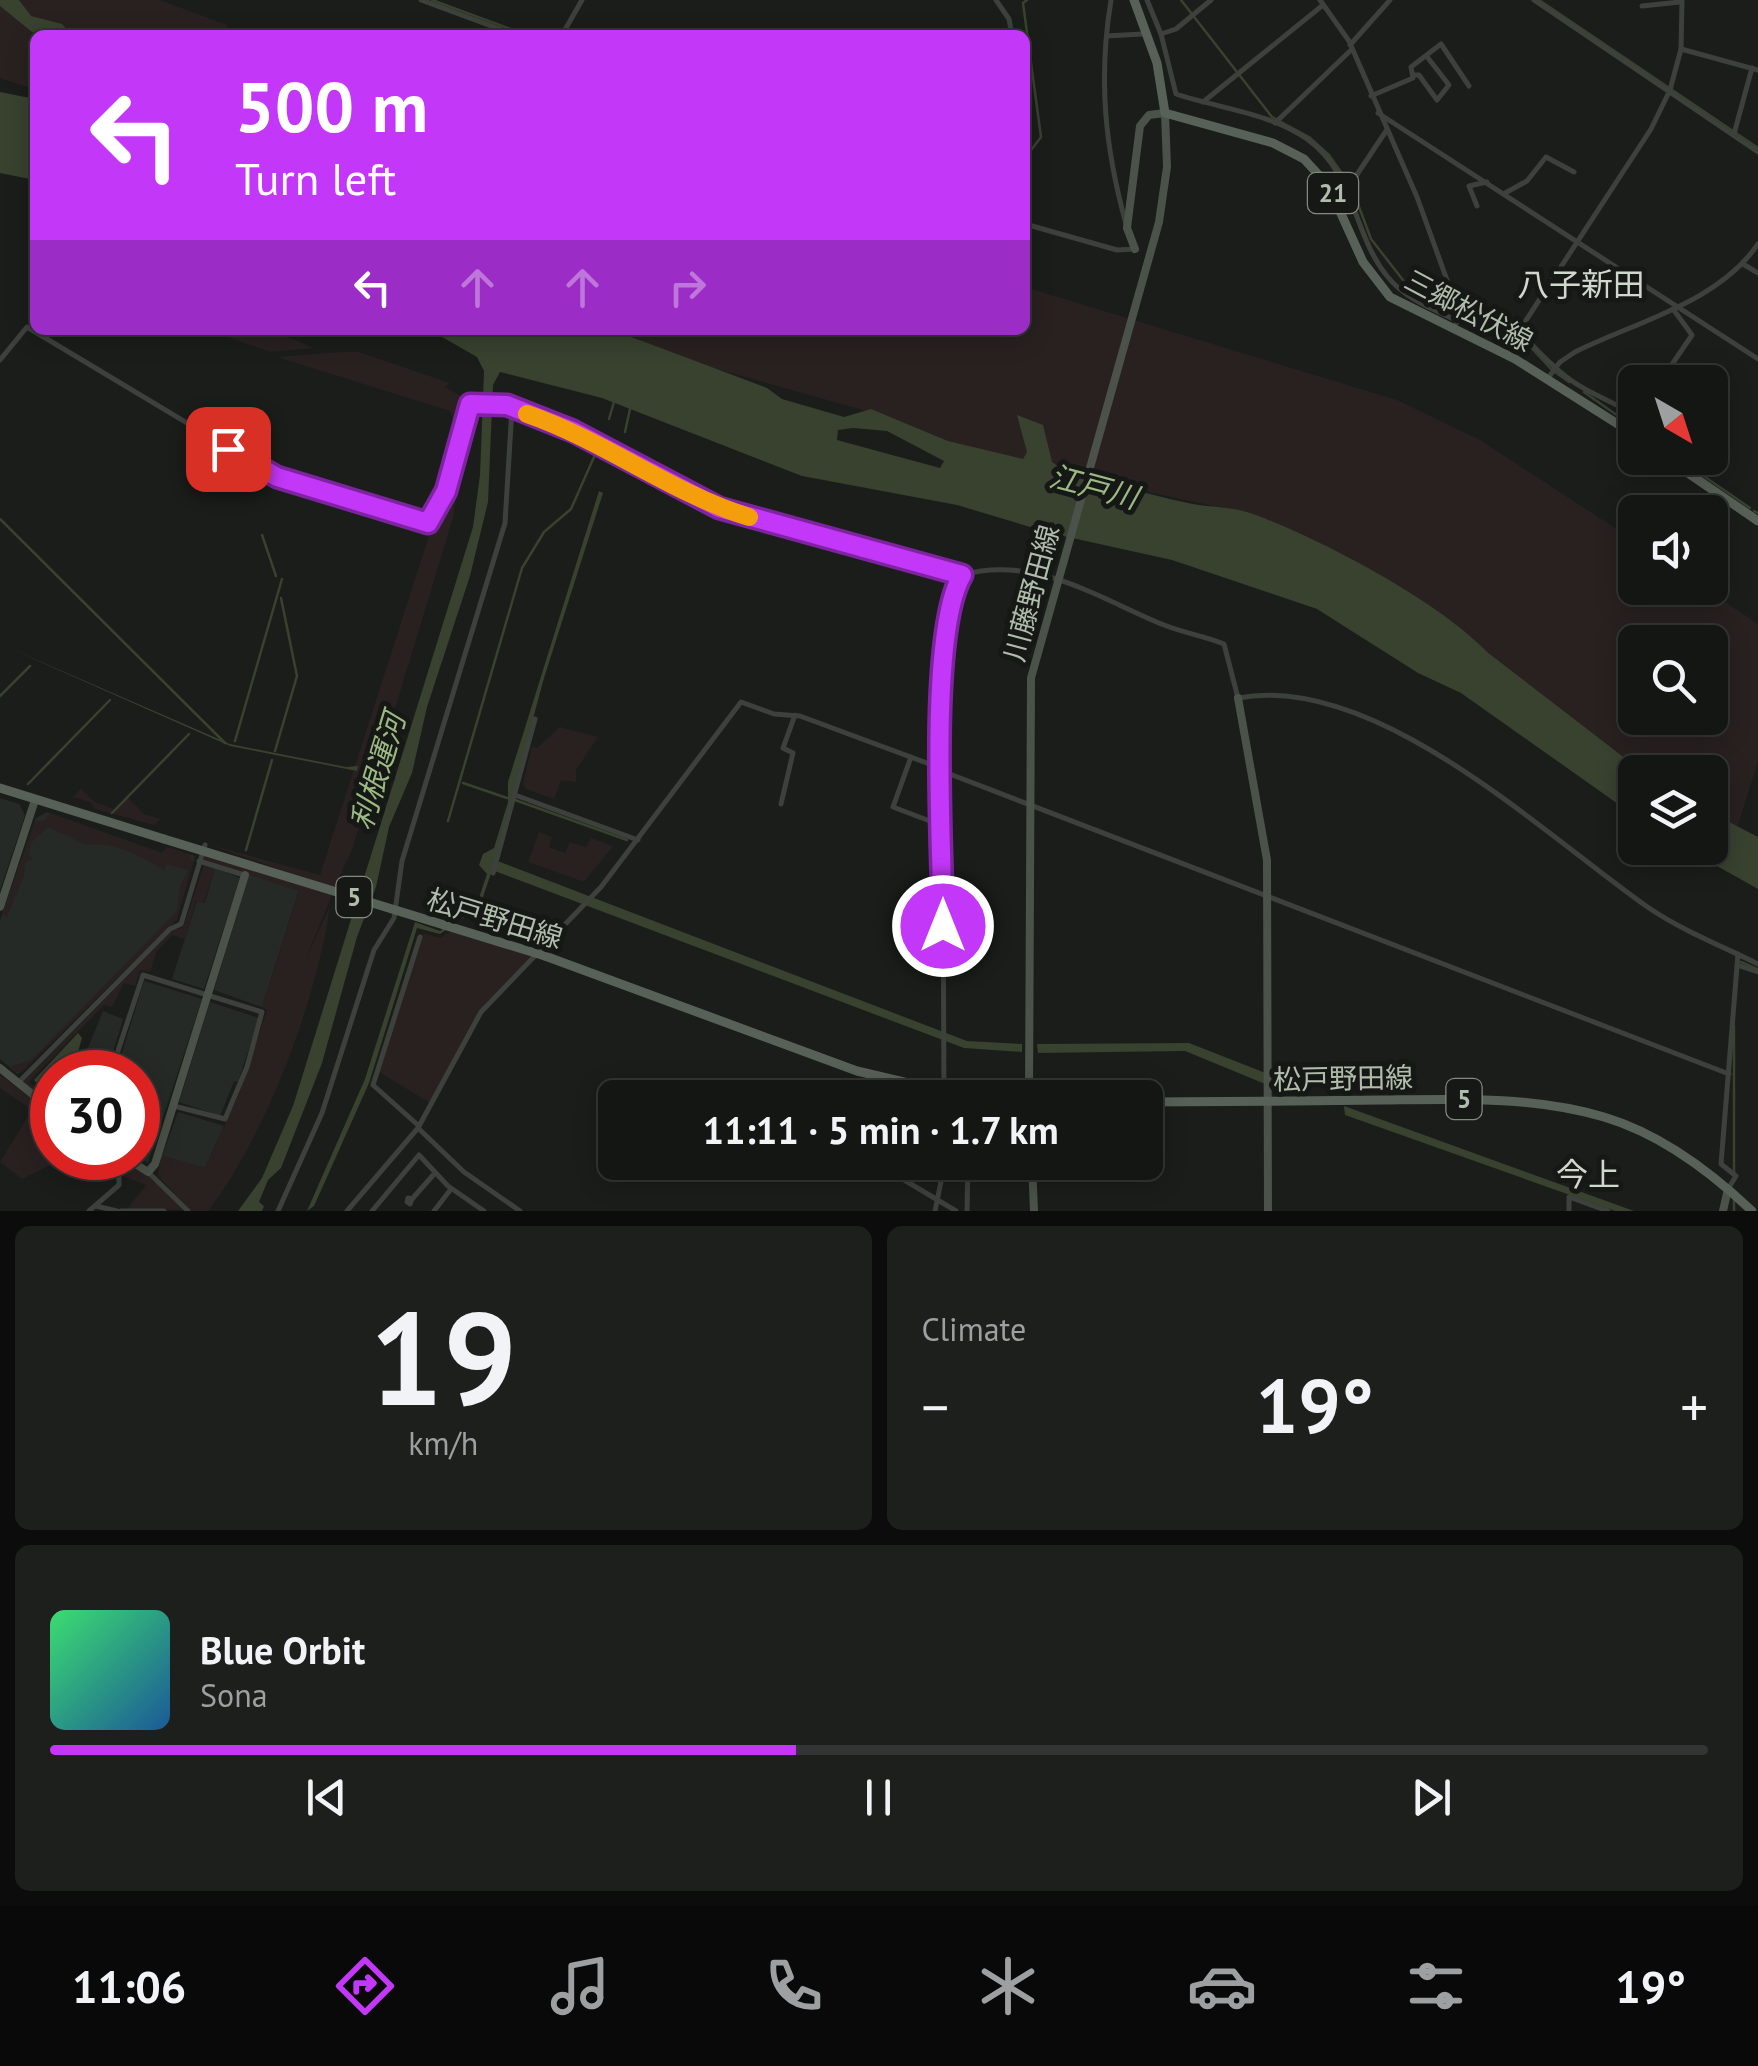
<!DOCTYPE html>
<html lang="en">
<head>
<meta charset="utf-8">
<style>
  :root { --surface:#141614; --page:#1d1f1d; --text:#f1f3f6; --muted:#9d9fa0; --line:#333534; --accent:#c337f8 }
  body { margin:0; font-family:"PT Sans","Noto Sans JP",sans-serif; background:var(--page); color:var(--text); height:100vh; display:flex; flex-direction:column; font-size:38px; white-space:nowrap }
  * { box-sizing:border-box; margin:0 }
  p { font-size:32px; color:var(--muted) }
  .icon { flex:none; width:55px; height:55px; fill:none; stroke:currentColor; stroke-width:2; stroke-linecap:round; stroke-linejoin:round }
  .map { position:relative; height:1211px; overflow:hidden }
  .details { display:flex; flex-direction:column; gap:15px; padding:15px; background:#0b0c0b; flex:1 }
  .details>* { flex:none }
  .guide { position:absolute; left:30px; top:30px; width:1000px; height:305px; border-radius:15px; box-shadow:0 5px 25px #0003,0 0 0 2px var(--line); background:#c337f8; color:#fff; overflow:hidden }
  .needle { width:65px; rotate:141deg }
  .buttons { position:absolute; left:1618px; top:365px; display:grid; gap:20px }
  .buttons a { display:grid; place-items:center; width:110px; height:110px; border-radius:15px; background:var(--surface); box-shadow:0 5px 25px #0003,0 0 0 2px var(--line); font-size:50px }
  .speed { position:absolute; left:30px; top:1050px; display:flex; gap:20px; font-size:50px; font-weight:700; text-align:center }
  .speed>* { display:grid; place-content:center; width:130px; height:130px; border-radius:50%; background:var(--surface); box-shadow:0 5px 25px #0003,0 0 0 2px var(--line); line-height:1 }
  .speed .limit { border:15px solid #d22; background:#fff; color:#111 }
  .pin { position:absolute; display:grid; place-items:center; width:85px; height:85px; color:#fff; margin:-42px; border-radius:20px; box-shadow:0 5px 15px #0006 }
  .me { position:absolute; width:110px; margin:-55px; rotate:0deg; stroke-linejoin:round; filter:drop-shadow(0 0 8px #0008) }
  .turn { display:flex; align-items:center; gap:35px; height:210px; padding:0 40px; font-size:45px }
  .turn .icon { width:130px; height:130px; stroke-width:2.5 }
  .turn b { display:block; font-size:70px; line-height:85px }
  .lanes { display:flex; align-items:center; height:95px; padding:0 40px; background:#0003; justify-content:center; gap:50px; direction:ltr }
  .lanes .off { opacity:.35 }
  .big { font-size:75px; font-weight:700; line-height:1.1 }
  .details .card { flex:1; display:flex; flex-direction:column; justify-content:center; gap:15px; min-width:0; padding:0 35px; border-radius:15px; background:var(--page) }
  .details .dial { align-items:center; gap:0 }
  .dial b { font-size:130px; line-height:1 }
  .song { display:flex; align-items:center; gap:30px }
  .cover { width:120px; height:120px; border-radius:15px; background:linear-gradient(135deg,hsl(140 70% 55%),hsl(210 70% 35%)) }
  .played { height:10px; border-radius:5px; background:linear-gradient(90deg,var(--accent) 45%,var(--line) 45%) }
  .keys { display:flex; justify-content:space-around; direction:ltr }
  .heat { display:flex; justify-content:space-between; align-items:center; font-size:55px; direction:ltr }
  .details .tiles { flex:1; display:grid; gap:15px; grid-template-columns:1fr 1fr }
  .card:last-child { grid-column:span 2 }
  .trip { position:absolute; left:598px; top:1080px; width:565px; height:100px; border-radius:15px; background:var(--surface); box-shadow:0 5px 25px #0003,0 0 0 2px var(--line); font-weight:700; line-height:100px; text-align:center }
  .menu { display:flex; height:160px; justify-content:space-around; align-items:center; background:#080908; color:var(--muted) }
  .menu .icon { width:70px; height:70px }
  .menu .on { color:var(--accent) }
  .menu b { font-size:45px; color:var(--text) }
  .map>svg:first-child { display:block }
</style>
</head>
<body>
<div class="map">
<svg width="1758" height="1211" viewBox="0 0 1758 1211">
  <rect width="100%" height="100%" fill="#1a1d1a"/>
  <!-- built -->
  <g fill="#262a26">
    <polygon points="0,798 19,804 25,815 0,890"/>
    <polygon points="47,812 162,853 167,847 195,856 177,919 18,1074 0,1059 0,921 36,818"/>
    <polygon points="215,868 240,878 204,989 172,979 197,901 205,903"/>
    <polygon points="249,874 299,890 262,1007 214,990"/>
    <polygon points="144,981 202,999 148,1163 138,1157 138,1072 116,1072"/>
    <polygon points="210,1002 259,1018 238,1082 234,1081 220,1116 179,1102"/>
    <polygon points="103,1011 123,1019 107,1072 78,1072"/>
    <polygon points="178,1112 224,1126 205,1168 162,1156"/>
  </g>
  <!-- green -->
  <g fill="#282120" fill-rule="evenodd">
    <polygon points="0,0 160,0 227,25 227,35 35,35 35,88 30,88 0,78"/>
    <path d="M 1025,287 L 1397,400 L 1480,440 L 1635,541 L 1635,588 L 1704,588 L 1758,624 L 1758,762 L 1737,828 L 1710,813 L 1710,772 L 1644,772 L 1381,576 L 1256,515 L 1110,484 L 948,441 L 895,419 L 699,364 L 616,330 L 1025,330 ZM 1635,642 L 1710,642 L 1710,718 L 1635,718 Z"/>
    <polygon points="208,330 269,330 315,348 270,352"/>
    <path d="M 342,352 L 359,352 L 450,383 L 445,387 L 468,400 L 436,507 C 437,486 463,442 450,411 L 277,357 Z"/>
    <polygon points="469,411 453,518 352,850 334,888 207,844 320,875"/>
    <polygon points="560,727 598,737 576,770 576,782 561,780 554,799 526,789 523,783 532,746 537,748"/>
    <polygon points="81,789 95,802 114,809 127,797 144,814 161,819 154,825 95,809 90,802 73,797"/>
    <path d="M 50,813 L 162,853 L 167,847 L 189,854 L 193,862 L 177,919 L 22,1072 L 15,1072 L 11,1066 L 31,1060 L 177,911 L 180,886 L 188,870 L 167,864 L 164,870 C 142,857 114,841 87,845 L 48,827 L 31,843 L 29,855 L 33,859 L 25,863 L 24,876 L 7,917 L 3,915 L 35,822 L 45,820 Z"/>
    <polygon points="539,832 552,837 549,847 565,853 570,842 586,847 591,838 613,846 584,882 528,862"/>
    <path d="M 203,855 L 332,895 L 305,961 L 330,906 C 317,1000 266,1136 208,1211 L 191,1211 L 158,1176 L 161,1155 L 205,1168 L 238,1096 L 267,1010 L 262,1007 L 299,891 L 202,860 Z"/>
    <polygon points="204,865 215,868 204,903 196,901 185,939 172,935 157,951 150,972 140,970 135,986 124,983 112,1007 104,1005 29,1082 52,1100 52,1106 23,1082 172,931 183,927"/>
    <polygon points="451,931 531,956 481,1010 430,1103 379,1072 423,933 440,938"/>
    <polygon points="0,1075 52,1113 52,1158 71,1158 66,1167 48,1166 22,1179 0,1162 32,1110 0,1088"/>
    <polygon points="120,1159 152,1178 184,1210 127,1209 146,1185 122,1176"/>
  </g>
  <!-- water -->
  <g fill="#38422f" fill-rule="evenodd">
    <polygon points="0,0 19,0 31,16 62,24 72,35 32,32 0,6"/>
    <polygon points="0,92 35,99 35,180 0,173"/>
    <path d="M 430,330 L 613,330 L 767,388 L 782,399 L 844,417 L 871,409 L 948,441 L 1023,459 L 1027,452 L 1017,415 L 1043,425 L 1052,462 L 1062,469 C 1103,481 1145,494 1188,503 C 1211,508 1233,506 1256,515 C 1324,541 1437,600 1487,652 L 1643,772 L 1635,772 L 1635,816 L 1461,693 L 1418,673 L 1317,609 L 1172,560 L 1054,534 L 957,505 L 802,476 L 602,398 L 500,372 L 493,385 L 488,502 L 470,576 L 427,707 L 412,773 L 389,827 L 376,887 L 357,937 L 322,1063 L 281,1168 L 268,1180 L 259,1202 L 264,1206 L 262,1211 L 238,1211 L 262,1178 L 293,1106 L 473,527 L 480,475 L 484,371 L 477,357 ZM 853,428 L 887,431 L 944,461 L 940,468 L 837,440 L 838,430 Z"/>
    <polygon points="242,446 289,470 415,510 410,514 278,474 242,454"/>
    <polygon points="599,491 603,493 544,678 495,860 967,1041 1022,1044 1022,1052 964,1048 492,870 480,906 440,934 417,928 369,1083 314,1206 307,1211 365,1079 415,922 440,931 477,904 487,874 479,865 483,854 494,848 508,802 508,782"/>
    <polygon points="0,644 230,744 346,767 358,766 357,771 230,746"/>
    <polygon points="1710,812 1758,837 1758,889 1685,848 1710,848"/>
    <polygon points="78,1033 82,1038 72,1072 52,1072 52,1098 34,1080"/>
    <polygon points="1189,1043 1291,1083 1287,1093 1185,1051 1038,1053 1037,1044"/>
    <polygon points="1344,1106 1634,1211 1615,1211 1345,1115"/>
  </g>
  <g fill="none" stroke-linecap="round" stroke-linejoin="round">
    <!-- stream -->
    <g stroke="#38422f" stroke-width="2.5">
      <polyline points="432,0 527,35"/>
      <polyline points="1181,0 1272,117 1309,137 1329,155 1352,188 1371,239 1417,298"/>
      <polyline points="1539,0 1758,148"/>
      <polyline points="1025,158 1041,137 1023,3 1027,0"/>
      <polyline points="1525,341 1551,369"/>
      <polyline points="1555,372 1569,382"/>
      <polyline points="1584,392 1628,423"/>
      <polyline points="609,419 614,402"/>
      <polyline points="1634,427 1635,428"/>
      <polyline points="625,432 630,409"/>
      <polyline points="1677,458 1690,466"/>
      <polyline points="1695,470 1750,508"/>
      <polyline points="1754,511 1758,513"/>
      <polyline points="0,519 225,743"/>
      <polyline points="262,535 276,576"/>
      <polyline points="0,696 30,666"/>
      <polyline points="235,741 282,579"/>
      <polyline points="275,751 297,676 281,598"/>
      <polyline points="463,783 507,798"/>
      <polyline points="28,784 110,700"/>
      <polyline points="515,800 627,840"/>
      <polyline points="112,813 189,734"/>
      <polyline points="448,821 522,568 544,532 571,509 594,457"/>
      <polyline points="246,850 272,760"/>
      <polyline points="1741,962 1757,969"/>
      <polyline points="1734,1173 1734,1026"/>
      <polyline points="1734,1211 1734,1201"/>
    </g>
    <!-- street -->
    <g stroke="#3c423b" stroke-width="5">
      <polyline points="421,0 516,35"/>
      <polyline points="996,0 1009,19 1012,35"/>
      <path d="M 1111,0 C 1098,79 1105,148 1126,224"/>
      <path d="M 1147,0 L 1161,34 L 1176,94 C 1218,108 1270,113 1307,139 C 1356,174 1352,233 1387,276 C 1405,299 1432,309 1458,321"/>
      <polyline points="1320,0 1349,41 1417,197 1460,316 1456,324"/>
      <polyline points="1534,0 1758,152"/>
      <polyline points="1642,6 1680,2"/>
      <polyline points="1161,34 1176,29 1211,0"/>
      <polyline points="562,35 582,0"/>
      <polyline points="1107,36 1142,34"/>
      <polyline points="1350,45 1390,0"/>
      <polyline points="1681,49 1758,70"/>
      <polyline points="1413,75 1419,75 1437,100 1449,85 1428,58"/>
      <polyline points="1371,96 1413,78 1411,67 1441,44 1469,86"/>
      <polyline points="1203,102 1323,5"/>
      <polyline points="1378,113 1758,359"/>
      <polyline points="1275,123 1350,51"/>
      <polyline points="1734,134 1752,68"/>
      <polyline points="1352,182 1386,131"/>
      <polyline points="1505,193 1527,181 1546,157 1574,172"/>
      <polyline points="1477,206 1469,186 1487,182"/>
      <polyline points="1025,224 1117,250 1135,249"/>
      <polyline points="1743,264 1758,273"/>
      <path d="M 1460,316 C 1521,314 1528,350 1572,381 C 1592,395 1614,402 1635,415"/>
      <polyline points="1519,331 1651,129 1670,90 1681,49 1682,0"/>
      <path d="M 0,360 L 27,327 L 277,477 L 425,523 L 431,521 L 445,491 L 470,404 L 507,405 L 573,431 L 719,508 L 962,575 C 1035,554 1100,599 1164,625 C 1184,633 1205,636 1224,644 L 1238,698 C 1375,672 1542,833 1649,908 C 1683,931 1722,946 1758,964"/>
      <path d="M 1548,378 L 1560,362 L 1575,352 C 1635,322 1718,303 1758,244"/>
      <polyline points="1660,382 1692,335 1673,309"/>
      <polyline points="911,757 893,807 943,826"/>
      <polyline points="942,771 1729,1074"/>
      <polyline points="515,795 638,840"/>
      <polyline points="781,804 793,753 783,748 795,715"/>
      <polyline points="199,861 244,875"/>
      <polyline points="493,873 535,719"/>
      <polyline points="1737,965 1758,972"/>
      <polyline points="111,1072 143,975 262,1012 247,1067 225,1119 174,1106"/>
      <polyline points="18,1083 170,929 181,924 205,845"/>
      <polyline points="944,1098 942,649 949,600 962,575"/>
      <polyline points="419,1126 373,1085 420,937"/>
      <polyline points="418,1128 464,1172 520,1211"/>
      <polyline points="874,1162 956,1211"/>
      <polyline points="148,1172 188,1211"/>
      <polyline points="1728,1189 1736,1176 1721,1164 1738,954"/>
      <polygon points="408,1198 412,1199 410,1204 407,1202"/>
      <polyline points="412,1199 435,1173"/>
      <polyline points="96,1206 117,1211"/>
      <polyline points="89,1211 119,1185 119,1158"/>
      <polyline points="121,1211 164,1211"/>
      <polyline points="278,1211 322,1113 374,950 394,918 402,861 505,523 512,408"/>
      <polyline points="347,1211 418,1128 481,1012 601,887 741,702 774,714 800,716 943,769"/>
      <polyline points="372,1211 419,1155 448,1186 484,1211"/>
      <polyline points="434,1211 451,1189"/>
      <polyline points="935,1211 945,1162"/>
      <polyline points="967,1211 968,1162"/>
      <polyline points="1569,1211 1569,1197 1608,1211"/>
    </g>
    <!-- secondary -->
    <g stroke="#4b5249" stroke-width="8">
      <polyline points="1238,698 1267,860 1268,1211"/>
      <polyline points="0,907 35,800"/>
      <polyline points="0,1068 52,1110"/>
      <polyline points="1029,1098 1031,678 1159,222 1167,167 1165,113 1149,115 1140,126 1127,228 1135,249"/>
      <polyline points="126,1158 148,1172 155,1164 245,875"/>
      <polyline points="1032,1162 1034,1211"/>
      <polyline points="1723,1211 1728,1189"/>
    </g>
    <!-- primary -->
    <g stroke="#586157" stroke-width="9">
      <polyline points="1134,0 1157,63 1165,113 1273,143 1304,159 1328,185 1363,262 1390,297 1515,359 1635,435"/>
      <polyline points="1666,458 1758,521"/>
      <polyline points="0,788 164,839"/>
      <polyline points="545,956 857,1071 972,1098"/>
      <path d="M 1145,1102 C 1224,1102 1304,1101 1383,1100 C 1457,1099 1533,1096 1604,1117 C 1661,1134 1710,1171 1752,1211"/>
    </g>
    <!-- primary-bridge -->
    <polyline stroke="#586157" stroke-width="9" points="164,839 545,956"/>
  </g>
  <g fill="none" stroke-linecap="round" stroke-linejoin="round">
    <!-- route casing -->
    <g stroke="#7f24a1" stroke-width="25">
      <path id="route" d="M 228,449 L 277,477 L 428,523 L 446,491 L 470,404 L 507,405 L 573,431 L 719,508 L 962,575 C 928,634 942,848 943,926"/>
    </g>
    <!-- route -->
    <use href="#route" stroke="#c337f8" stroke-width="18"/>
    <!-- slow -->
    <path stroke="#f59e0b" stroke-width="18" d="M 527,414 C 605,441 671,493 749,517"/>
  </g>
  <g text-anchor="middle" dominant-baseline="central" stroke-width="10" stroke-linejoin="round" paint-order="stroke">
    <!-- shield labels -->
    <g fill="#151815" stroke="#828b7f" stroke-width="2.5">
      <rect x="1308" y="173" width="50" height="40" rx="8"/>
      <rect x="336.5" y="877" width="35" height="40" rx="8"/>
      <rect x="1446.5" y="1079" width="35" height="40" rx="8"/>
    </g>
    <g font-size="25" font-weight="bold" fill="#b0bcac">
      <text x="1333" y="193">21</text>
      <text x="354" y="897">5</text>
      <text x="1464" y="1099">5</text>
    </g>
    <!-- street labels -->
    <g font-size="28" fill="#b0bcac" stroke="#151815">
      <text transform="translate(1469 310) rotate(28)">三郷松伏線</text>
      <text transform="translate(1031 593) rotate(-75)">川藤野田線</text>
      <text transform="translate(495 918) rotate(17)">松戸野田線</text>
      <text transform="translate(1343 1078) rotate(-1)">松戸野田線</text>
    </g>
    <!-- water labels -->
    <g font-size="30" font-style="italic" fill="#9cb883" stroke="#151815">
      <text transform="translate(1094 486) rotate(15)">江戸川</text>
      <text transform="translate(377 771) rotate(-73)">利根運河</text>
    </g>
    <!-- quarter labels -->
    <g font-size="32" fill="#d0d8ce" stroke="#151815">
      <text x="1581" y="284">八子新田</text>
      <text x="1588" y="1174">今上</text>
    </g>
  </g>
</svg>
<div class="buttons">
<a><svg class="needle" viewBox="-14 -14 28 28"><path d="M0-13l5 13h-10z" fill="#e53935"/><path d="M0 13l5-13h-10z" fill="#9d9fa0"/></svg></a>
<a><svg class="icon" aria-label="sound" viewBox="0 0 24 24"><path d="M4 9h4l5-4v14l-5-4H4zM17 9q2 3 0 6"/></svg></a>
<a><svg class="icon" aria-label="search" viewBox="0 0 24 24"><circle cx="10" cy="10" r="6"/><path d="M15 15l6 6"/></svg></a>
<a><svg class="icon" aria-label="layers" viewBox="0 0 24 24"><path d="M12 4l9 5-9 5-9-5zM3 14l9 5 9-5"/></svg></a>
</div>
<div class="speed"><div class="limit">30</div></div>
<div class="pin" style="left:228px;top:449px;background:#d93025"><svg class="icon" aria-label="arrive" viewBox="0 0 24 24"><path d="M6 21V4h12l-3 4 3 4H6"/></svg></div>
<svg class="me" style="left:943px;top:926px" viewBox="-20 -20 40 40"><circle r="17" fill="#c337f8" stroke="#fff" stroke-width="3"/><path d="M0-11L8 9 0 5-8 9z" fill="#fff"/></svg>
<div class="trip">11:11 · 5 min · 1.7 km</div>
<div class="guide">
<div class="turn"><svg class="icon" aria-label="left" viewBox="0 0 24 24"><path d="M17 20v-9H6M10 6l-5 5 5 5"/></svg><div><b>500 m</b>Turn left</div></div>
<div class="lanes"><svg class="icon" aria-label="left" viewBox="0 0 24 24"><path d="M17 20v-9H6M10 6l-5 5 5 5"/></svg><svg class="icon off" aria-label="ahead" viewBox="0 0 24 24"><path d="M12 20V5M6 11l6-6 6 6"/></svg><svg class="icon off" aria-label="ahead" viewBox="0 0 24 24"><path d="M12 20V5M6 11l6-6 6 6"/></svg><svg class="icon off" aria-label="right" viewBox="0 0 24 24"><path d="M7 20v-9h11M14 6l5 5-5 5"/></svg></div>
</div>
</div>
<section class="details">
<div class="tiles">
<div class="card dial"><b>19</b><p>km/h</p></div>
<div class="card"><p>Climate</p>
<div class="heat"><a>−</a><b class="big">19°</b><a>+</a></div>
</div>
<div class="card">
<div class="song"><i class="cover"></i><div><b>Blue Orbit</b><p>Sona</p></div></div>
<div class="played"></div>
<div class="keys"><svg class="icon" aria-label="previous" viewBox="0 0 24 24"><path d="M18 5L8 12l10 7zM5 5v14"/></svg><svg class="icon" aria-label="pause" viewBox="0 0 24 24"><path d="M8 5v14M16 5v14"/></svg><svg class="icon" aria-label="next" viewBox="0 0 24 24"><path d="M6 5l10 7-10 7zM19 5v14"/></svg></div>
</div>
</div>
</section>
<nav class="menu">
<b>11:06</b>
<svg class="icon on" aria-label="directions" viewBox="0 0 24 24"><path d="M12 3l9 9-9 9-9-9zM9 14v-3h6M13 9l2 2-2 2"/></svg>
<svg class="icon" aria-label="music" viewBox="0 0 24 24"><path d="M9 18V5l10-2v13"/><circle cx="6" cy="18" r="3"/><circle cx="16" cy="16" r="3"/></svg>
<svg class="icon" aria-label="phone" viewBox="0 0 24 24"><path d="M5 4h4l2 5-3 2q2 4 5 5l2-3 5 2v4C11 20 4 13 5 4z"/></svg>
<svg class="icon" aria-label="climate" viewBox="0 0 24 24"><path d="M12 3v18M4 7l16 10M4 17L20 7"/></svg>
<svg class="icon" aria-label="car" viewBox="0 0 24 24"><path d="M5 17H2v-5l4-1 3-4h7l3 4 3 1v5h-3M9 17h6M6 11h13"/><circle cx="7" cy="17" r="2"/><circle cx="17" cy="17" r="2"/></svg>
<svg class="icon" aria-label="filters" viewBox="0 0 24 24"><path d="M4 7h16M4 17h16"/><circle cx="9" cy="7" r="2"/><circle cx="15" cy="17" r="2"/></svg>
<b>19°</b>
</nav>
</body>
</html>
